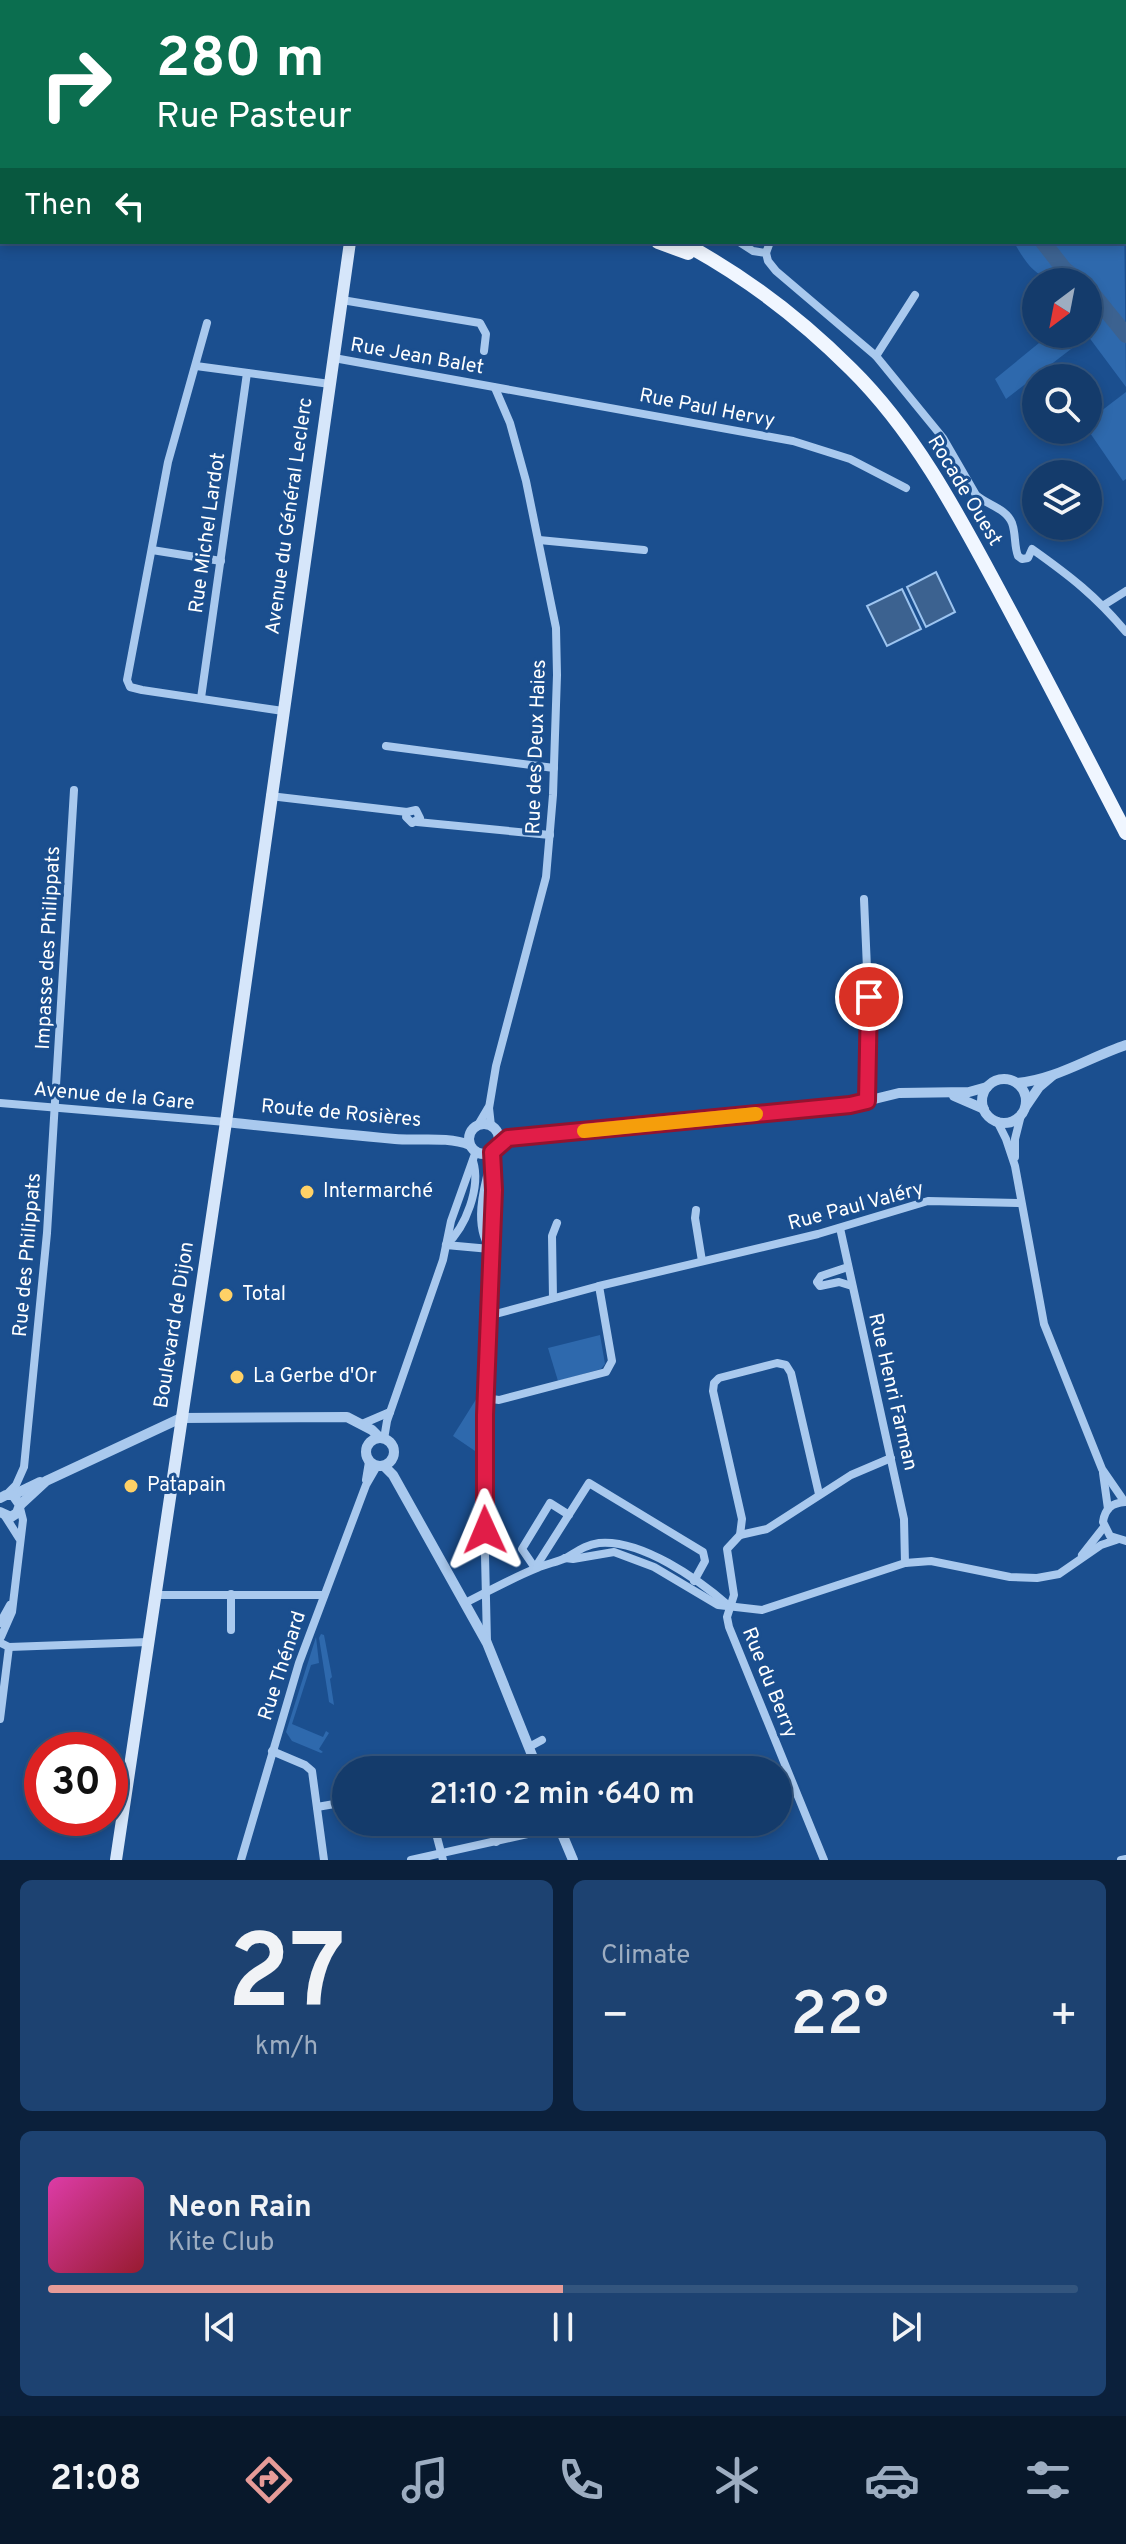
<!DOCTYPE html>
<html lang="en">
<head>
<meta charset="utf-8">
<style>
  :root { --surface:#143b6b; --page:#1d4271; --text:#f1f3f6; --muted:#9dadc1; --line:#33557e; --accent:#e69b98 }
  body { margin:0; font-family:Overpass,sans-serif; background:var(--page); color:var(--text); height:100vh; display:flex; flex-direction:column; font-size:30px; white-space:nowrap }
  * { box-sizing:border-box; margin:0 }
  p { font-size:26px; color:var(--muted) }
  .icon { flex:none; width:44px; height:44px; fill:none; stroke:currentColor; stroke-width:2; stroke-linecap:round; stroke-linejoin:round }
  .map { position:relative; height:1860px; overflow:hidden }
  .details { display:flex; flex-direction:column; gap:20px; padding:20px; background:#0b203b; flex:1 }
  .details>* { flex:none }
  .top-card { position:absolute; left:0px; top:0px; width:1126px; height:244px; box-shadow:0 4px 12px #0003,0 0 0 2px var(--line); background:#0b6e4f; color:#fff; overflow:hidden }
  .needle { width:52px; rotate:212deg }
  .buttons { position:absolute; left:1022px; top:268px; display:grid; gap:16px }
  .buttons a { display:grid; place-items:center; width:80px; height:80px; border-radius:50%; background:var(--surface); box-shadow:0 4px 12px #0003,0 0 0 2px var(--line); font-size:40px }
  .speed { position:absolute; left:24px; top:1732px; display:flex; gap:16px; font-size:40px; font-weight:700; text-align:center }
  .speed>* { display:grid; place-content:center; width:104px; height:104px; border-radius:50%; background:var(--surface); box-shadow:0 4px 12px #0003,0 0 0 2px var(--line); line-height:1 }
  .speed .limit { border:12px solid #d22; background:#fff; color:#111 }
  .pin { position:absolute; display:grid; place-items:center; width:68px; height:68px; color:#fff; margin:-34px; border:4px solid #fff; border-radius:50%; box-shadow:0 2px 8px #0007 }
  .me { position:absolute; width:88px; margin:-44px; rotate:359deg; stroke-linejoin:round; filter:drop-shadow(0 0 6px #0008) }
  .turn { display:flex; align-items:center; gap:28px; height:168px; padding:0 24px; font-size:36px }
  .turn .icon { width:104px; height:104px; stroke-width:2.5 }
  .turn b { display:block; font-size:56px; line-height:68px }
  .then { display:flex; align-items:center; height:76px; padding:0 24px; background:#0003; gap:16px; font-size:30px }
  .big { font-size:60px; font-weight:600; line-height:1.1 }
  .details .card { flex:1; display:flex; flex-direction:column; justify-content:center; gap:12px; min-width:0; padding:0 28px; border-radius:12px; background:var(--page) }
  .details .dial { align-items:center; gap:0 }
  .dial b { font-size:104px; line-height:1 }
  .song { display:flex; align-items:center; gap:24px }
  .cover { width:96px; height:96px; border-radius:12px; background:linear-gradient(135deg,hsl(320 70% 55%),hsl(350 70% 35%)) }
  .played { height:8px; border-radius:4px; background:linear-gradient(90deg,var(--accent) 50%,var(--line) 50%) }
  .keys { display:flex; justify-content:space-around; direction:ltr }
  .heat { display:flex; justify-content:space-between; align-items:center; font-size:44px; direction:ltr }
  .details .tiles { flex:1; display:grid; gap:20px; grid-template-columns:1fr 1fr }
  .card:last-child { grid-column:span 2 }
  .trip { position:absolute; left:332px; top:1756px; width:460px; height:80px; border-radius:40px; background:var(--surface); box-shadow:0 4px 12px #0003,0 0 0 2px var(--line); font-weight:600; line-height:80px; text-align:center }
  .tabs { display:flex; height:128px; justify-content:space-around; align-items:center; background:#08182b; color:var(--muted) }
  .tabs .icon { width:56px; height:56px }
  .tabs .on { color:var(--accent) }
  .tabs b { font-size:36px; color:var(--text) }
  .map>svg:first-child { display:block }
</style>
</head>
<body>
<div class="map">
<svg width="1126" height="1860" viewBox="0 0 1126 1860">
  <rect width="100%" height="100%" fill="#1b4f8f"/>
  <!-- green -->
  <g fill="#2e69ad">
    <polygon points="758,0 972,0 973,2 756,2"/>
    <path d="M 1124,211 L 1126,387 L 1088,336 L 1006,399 L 995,379 L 1050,334 L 1088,334 L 1088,282 C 1047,282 1035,281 1014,242 L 1124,242 Z"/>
    <polygon points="1126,392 1126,479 1123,481 1088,430 1088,421"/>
    <polygon points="600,1335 605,1364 601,1369 558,1381 548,1348"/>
    <polygon points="480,1393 478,1453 453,1436"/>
    <polygon points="321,1634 324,1635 332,1677 330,1679 334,1705 329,1702 328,1695 319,1638"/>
    <polygon points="316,1637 319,1663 311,1665 292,1724 323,1737 326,1731 329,1733 319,1749 323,1752 321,1753 292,1741 286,1732"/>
  </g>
  <!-- water -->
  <g fill="#3c6290" stroke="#9cc4f0" stroke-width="2">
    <polygon points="936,572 955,612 926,627 907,587"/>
    <polygon points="902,589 921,629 887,646 867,606"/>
  </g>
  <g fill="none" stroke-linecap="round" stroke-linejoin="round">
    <!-- river -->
    <g stroke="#3c6290" stroke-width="16">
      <polyline points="878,0 880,2"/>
      <polyline points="55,2 56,0"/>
      <polyline points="0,158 2,150"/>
      <polyline points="1043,242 1064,269 1081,282"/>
      <polyline points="1088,288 1126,335"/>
    </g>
    <!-- minor -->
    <g stroke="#a9c9ee" stroke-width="8">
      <polyline points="367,0 368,2"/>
      <polyline points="988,0 989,2"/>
      <polyline points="1117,2 1125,0"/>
      <polyline points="1124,129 1126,128"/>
      <polyline points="1124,196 1126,199"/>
      <path d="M 739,242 L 753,251 L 766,253 L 768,261 L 776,271 L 876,356 L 943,438 L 976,495 C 987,505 1006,508 1012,523 C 1016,534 1014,546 1018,556 L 1022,559 L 1028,558 L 1032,549 C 1070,576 1096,596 1126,632"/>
      <polyline points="766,253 770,242"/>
      <polyline points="342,300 480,323 486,334 484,351"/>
      <polyline points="207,323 168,462 127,680 130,687 142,690 283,711"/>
      <polyline points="876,356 915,295"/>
      <polyline points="334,358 793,441 850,459 906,488"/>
      <polyline points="196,366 330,384"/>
      <polyline points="539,540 644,550"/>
      <polyline points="152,550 221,561"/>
      <polyline points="1104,605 1126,591"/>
      <polyline points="201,698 247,373"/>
      <polyline points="386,746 554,768"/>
      <polyline points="270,796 407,812 416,810 420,818 412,823 406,817 407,812"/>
      <polyline points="417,822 550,835"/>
      <polyline points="864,899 869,1015 867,1101"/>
      <polyline points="0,1103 226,1122"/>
      <polyline points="997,1121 1006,1139 1015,1166 1044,1324 1102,1469 1124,1501"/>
      <polyline points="478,1125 488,1108"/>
      <polyline points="491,1126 489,1108 496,1066 546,877 553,795 557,675 556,628 526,481 510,423 495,388"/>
      <polyline points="1015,1157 1015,1139 1021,1115"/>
      <polyline points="696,1210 695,1218 702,1261"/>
      <polyline points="840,1228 904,1519 905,1563"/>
      <path d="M 446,1245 C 466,1227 481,1187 473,1161"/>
      <polyline points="446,1245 490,1249"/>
      <path d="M 490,1248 C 474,1226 483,1190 490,1165"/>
      <polyline points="848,1267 821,1276 817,1282 820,1286 839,1282 852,1286"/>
      <polyline points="553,1298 552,1236 557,1223"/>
      <polyline points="488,1316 599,1286 818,1234 928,1201 1021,1203"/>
      <polyline points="485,1398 499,1400 606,1372 612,1361 599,1286"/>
      <polyline points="362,1424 390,1412"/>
      <polyline points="384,1439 387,1421 443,1260 451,1221 476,1151"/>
      <polyline points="1103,1473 1108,1509"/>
      <polyline points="366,1480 369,1462"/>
      <polyline points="6,1495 16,1485 24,1467 47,1233 74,790"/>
      <path d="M 1125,1502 C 1112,1503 1105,1508 1103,1522 L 1110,1536 L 1126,1541"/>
      <polyline points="569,1515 550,1503 522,1549 535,1568 589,1483 703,1552 705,1561 694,1581"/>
      <polyline points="5,1516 19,1538"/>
      <polyline points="740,1535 742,1519 713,1391 714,1383 719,1378 777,1363 786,1365 791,1373 819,1494"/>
      <polyline points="1082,1555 1104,1527"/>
      <polyline points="565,1558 573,1559 614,1552 654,1567 718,1605 762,1610 905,1563 931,1561 1010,1577 1037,1578 1059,1574 1101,1545 1116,1540"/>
      <polyline points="231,1594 231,1630"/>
      <polyline points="155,1595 324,1595"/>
      <path d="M 465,1603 C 489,1591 512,1578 537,1568 C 546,1564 557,1562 566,1558 C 578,1551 585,1545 599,1543 C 641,1539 698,1579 729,1606"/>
      <polyline points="0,1623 10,1605"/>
      <polyline points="1,1637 12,1612 23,1520 20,1508"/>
      <polyline points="487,1642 483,1468 494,1190 492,1152"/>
      <polyline points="1,1643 9,1647 148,1642"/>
      <polyline points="0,1719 9,1647"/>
      <polyline points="529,1747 542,1740"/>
      <polyline points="272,1751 305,1765 312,1771 324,1860"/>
      <polyline points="525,1770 533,1758"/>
      <polyline points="317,1807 346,1802"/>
      <polyline points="433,1822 443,1860"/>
      <polyline points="493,1822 491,1828 496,1842"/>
      <polyline points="241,1860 299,1663 366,1485 377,1466"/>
      <polyline points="411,1860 559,1827"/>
      <polyline points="824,1860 729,1627 727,1617 734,1595 727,1549 740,1535 767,1529 851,1475 891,1458"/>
      <polyline points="1121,1860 1126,1859"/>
    </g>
    <!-- tertiary -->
    <g stroke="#a9c9ee" stroke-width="10">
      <circle cx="1004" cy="1101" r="22"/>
      <path d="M 1017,1083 C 1055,1080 1090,1057 1126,1045"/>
      <polyline points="954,1096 984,1109"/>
      <polyline points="1026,1106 1039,1087 1052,1076"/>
      <path d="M 226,1122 C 283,1128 339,1134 395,1139 C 419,1141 447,1136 470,1145"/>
      <circle cx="484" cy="1139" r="15"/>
      <polyline points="498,1145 508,1138 850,1105 899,1093 969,1092 987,1087"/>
      <circle cx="380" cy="1452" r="14"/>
      <polyline points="384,1466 393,1475 487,1643 538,1770"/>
      <polyline points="13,1495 40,1482"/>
      <polyline points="0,1498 6,1495 13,1495 20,1505 17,1513 11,1517 0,1512"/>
      <polyline points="20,1505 46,1481 181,1418 347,1417 372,1430 380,1438"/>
      <polyline points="557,1822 573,1860"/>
    </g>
    <!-- secondary -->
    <g stroke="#d6e6fa" stroke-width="12">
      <polyline points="381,2 382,0"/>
      <polyline points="116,1860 226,1122 350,242"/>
    </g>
    <!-- primary -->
    <g stroke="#f0f6ff" stroke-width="14">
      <polyline points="202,0 202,2"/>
      <polyline points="218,0 219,2"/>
      <polyline points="244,0 245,2"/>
      <polyline points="658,242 688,253"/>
      <path d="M 681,242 C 743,275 801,319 851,369 C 916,433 959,516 1002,596 C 1044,674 1085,754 1126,833"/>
    </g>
  </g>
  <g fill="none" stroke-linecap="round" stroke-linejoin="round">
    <!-- route casing -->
    <g stroke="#92132f" stroke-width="20">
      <polyline id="route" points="485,1530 485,1415 494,1190 492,1152 508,1138 850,1105 867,1101 869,997"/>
    </g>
    <!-- route -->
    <use href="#route" stroke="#e11d48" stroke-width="14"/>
    <!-- slow -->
    <polyline stroke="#f59e0b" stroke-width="14" points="584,1131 756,1114"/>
  </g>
  <!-- markers -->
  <g fill="#ffd166" stroke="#1b4f8f" stroke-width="3">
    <circle cx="307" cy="1192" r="8"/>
    <circle cx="226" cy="1295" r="8"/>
    <circle cx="237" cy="1377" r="8"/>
    <circle cx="131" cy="1486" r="8"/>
  </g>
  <g text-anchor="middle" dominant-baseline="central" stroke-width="6" stroke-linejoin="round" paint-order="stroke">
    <!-- street labels -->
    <g font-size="20" fill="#fff" stroke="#1b4f8f">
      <text transform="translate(417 357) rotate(10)">Rue Jean Balet</text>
      <text transform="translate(707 409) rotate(11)">Rue Paul Hervy</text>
      <text transform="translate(964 491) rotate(59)">Rocade Ouest</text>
      <text transform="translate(290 516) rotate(-82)">Avenue du Général Leclerc</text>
      <text transform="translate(208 533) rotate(-82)">Rue Michel Lardot</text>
      <text transform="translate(537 747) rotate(-88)">Rue des Deux Haies</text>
      <text transform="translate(49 948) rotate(-87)">Impasse des Philippats</text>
      <text transform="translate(114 1097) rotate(5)">Avenue de la Gare</text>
      <text transform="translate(341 1114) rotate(5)">Route de Rosières</text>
      <text transform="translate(856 1207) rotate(-15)">Rue Paul Valéry</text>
      <text transform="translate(28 1255) rotate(-85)">Rue des Philippats</text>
      <text transform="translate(175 1325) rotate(-81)">Boulevard de Dijon</text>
      <text transform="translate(892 1392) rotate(77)">Rue Henri Farman</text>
      <text transform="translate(283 1666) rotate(-72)">Rue Thénard</text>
      <text transform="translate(769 1683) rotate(68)">Rue du Berry</text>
    </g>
    <!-- poi labels -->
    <g font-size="20" fill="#fff" stroke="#1b4f8f" text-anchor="start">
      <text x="323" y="1192">Intermarché</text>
      <text x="242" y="1295">Total</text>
      <text x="253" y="1377">La Gerbe d'Or</text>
      <text x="147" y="1486">Patapain</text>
    </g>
  </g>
</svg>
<div class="buttons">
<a><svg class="needle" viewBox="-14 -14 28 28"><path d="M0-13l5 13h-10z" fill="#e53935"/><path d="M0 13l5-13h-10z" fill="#9dadc1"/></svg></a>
<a><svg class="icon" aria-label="search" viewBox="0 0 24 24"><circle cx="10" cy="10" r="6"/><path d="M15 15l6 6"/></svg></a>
<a><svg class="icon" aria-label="layers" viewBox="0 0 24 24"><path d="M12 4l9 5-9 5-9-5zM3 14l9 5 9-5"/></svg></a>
</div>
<div class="speed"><div class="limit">30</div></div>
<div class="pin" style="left:869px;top:997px;background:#d93025"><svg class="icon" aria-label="arrive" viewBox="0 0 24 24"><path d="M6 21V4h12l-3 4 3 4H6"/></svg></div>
<svg class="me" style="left:485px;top:1530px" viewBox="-20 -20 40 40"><path d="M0-17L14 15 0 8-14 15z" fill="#e11d48" stroke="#fff" stroke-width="4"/></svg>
<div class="trip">21:10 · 2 min · 640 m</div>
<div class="top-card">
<div class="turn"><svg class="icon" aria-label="right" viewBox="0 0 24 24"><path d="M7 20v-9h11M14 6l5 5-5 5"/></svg><div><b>280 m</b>Rue Pasteur</div></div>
<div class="then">Then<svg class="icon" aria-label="left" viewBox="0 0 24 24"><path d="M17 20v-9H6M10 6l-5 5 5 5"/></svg></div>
</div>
</div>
<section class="details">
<div class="tiles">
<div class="card dial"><b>27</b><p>km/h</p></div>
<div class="card"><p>Climate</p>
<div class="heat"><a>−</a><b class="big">22°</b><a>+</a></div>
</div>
<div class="card">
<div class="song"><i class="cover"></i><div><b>Neon Rain</b><p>Kite Club</p></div></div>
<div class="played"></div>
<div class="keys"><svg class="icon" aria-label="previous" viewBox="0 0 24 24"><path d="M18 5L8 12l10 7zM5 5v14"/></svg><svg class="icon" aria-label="pause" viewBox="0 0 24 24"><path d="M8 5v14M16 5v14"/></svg><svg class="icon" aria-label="next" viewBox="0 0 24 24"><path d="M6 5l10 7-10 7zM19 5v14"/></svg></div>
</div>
</div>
</section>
<nav class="tabs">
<b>21:08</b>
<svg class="icon on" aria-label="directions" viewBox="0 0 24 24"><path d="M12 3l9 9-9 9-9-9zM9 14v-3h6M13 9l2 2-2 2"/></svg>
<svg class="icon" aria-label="music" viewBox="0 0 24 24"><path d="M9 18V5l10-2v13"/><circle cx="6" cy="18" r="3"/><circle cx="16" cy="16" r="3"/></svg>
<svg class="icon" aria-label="phone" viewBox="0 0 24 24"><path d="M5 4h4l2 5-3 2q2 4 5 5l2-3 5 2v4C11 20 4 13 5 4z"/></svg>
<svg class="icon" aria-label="climate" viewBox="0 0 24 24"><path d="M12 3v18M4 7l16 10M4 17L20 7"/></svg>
<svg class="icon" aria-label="car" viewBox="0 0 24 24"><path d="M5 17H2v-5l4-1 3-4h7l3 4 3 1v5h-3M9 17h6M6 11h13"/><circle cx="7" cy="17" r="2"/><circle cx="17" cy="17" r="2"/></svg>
<svg class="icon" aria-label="filters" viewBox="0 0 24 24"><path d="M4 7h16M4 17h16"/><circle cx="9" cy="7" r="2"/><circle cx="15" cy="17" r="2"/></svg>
</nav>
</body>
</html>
